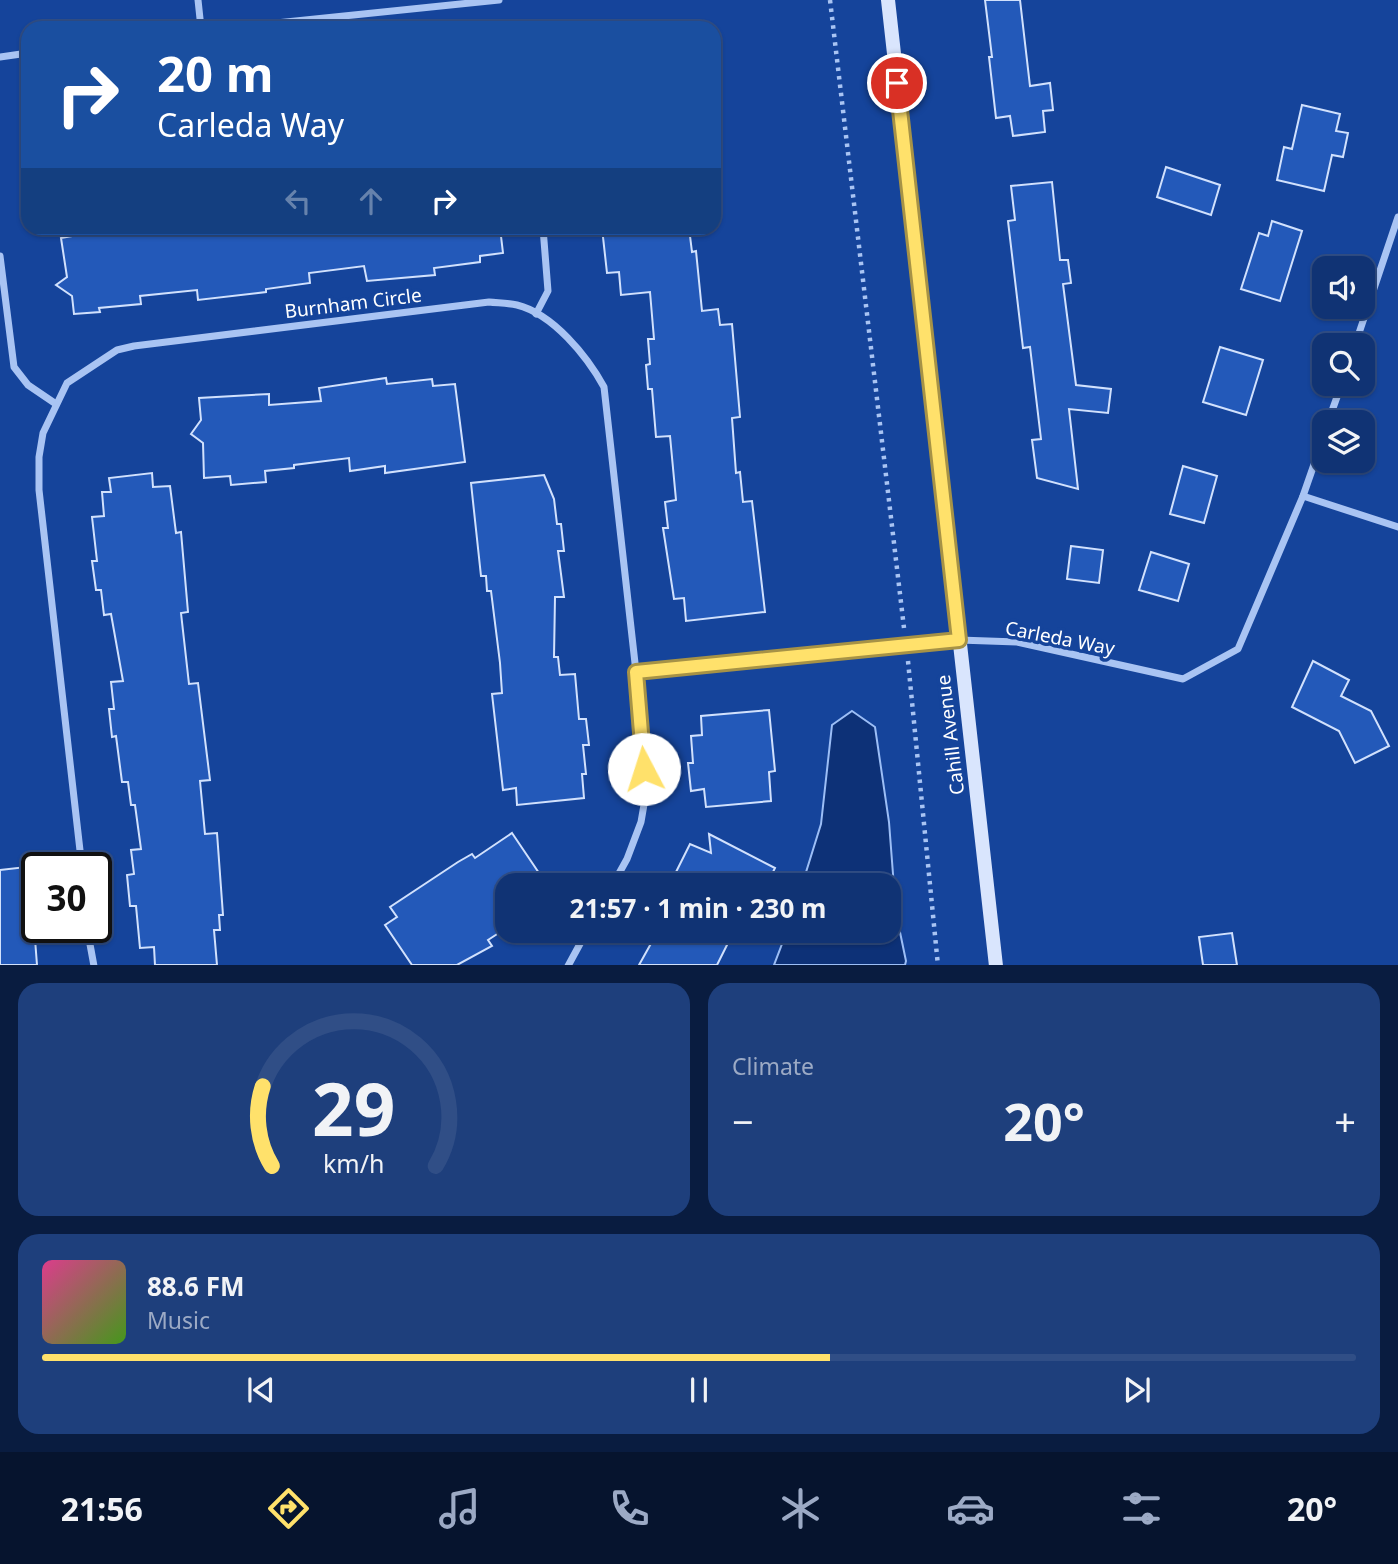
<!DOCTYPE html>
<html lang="en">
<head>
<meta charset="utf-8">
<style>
  :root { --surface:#103374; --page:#1e3f7c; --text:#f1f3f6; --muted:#9caac5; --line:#304e86; --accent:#ffe16b }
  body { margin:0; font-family:"Noto Sans",sans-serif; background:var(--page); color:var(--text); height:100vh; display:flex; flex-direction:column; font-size:26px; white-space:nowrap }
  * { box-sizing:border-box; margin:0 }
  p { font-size:23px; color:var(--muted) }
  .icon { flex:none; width:38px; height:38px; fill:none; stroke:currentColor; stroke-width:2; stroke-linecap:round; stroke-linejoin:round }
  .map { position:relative; height:965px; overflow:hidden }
  .sheet { display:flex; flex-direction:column; gap:18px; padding:18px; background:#091c40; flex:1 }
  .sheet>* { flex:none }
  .banner { position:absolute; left:21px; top:21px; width:700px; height:214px; border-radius:21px; box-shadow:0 2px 5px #0004,0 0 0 2px var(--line); background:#1a4fa0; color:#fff; overflow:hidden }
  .tools { position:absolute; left:1312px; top:256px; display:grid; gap:14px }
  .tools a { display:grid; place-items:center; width:63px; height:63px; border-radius:14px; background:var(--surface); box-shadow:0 2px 5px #0004,0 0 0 2px var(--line); font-size:35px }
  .speed { position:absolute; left:21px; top:852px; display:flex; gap:14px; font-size:35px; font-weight:700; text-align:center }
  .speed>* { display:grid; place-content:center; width:91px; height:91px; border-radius:50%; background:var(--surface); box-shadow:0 2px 5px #0004,0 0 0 2px var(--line); line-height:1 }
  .speed .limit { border:4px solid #111; border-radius:10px; background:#fff; color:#111 }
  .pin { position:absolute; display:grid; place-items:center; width:60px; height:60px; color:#fff; margin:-30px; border:4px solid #fff; border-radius:50%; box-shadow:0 2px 7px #0007 }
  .me { position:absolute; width:77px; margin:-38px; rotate:355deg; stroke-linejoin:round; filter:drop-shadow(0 0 5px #0008) }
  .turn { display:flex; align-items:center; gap:24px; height:147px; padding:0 21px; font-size:32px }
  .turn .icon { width:91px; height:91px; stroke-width:2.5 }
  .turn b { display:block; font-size:49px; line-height:60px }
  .lanes { display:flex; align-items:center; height:66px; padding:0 21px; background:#0003; justify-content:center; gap:35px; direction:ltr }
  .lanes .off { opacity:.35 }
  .big { font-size:52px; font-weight:700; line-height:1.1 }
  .sheet .widget { flex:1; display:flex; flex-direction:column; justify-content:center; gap:10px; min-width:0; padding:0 24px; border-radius:21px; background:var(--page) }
  .sheet .dial { align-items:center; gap:0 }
  .dial svg { height:182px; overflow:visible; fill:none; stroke:var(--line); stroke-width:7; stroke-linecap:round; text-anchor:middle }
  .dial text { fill:var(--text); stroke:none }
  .song { display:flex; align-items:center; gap:21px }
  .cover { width:84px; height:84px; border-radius:10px; background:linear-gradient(135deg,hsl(330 70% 55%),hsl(100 70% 35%)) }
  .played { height:7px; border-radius:4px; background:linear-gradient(90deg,var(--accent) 60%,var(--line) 60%) }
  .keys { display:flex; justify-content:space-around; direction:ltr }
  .heat { display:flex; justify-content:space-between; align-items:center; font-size:38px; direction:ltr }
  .sheet .tiles { flex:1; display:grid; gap:18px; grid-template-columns:1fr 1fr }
  .widget:last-child { grid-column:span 2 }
  .trip { position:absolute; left:495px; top:873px; width:406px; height:70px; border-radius:21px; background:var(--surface); box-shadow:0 2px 5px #0004,0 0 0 2px var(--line); font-weight:700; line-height:70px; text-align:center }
  .tabs { display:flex; height:112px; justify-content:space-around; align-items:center; background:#06142e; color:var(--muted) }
  .tabs .icon { width:49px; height:49px }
  .tabs .active { color:var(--accent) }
  .tabs b { font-size:32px; color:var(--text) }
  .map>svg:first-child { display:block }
</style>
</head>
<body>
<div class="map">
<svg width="1398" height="966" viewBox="0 0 1398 966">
  <rect width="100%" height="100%" fill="#15449b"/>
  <!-- water -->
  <polygon fill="#0d3177" stroke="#9cbef6" stroke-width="2" points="852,711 875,727 889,822 896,913 906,961 905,965 774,965 787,931 889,931 889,886 802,885 821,824 832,725"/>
  <!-- building -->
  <g fill="#2359b9" stroke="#d1e1fd" stroke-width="2">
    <polygon points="985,0 1020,0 1030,86 1050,83 1053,110 1043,111 1045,132 1013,136 1010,116 996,118 989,57 992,57"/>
    <polygon points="1302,105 1340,114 1336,131 1348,133 1343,157 1332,155 1324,191 1277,180 1284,147 1292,149"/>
    <polygon points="1166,167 1220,185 1211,215 1157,197"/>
    <polygon points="1052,182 1060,260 1068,260 1071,283 1063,284 1076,385 1111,389 1108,413 1069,409 1078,489 1037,478 1032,440 1041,439 1030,347 1023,348 1008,221 1015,220 1011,186"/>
    <polygon points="1272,221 1302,231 1280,301 1241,289 1259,233 1268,236"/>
    <polygon points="83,228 500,228 503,253 480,256 480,262 434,268 435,275 367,281 364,266 309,273 310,283 266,289 266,292 198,300 197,290 140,296 141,304 99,308 100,312 74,314 72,296 56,285 67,277 61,238 84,234"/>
    <polygon points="602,228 689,228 692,252 696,251 702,311 718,309 720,325 732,324 740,417 732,418 736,473 740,472 743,502 752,501 765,612 686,621 684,598 674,599 663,528 668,528 665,502 676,500 670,436 656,437 652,389 648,389 646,365 650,364 648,339 654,339 650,292 621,295 619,272 607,273"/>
    <polygon points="1220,347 1263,360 1246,415 1203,402"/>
    <polygon points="386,378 387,384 432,379 433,386 455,384 465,462 385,473 385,466 350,471 349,458 294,465 294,468 265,471 266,482 231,485 230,476 204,478 203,443 191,434 201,420 199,398 269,394 269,405 321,401 319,388"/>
    <polygon points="1183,466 1217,476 1204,523 1170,514"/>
    <polygon points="152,473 153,487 170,486 176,533 181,532 188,612 181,613 189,684 198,683 210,780 200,781 205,834 217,833 223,915 219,915 220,930 214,930 217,965 155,965 154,947 140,948 136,906 130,906 127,875 134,874 131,850 141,849 135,805 131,805 128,782 122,782 116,736 112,737 109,709 114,709 111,682 123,681 111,614 104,615 101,590 96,590 92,561 97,561 92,517 104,516 102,492 111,492 109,478"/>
    <polygon points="544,475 554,499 557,524 561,524 564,551 558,551 564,597 555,597 554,657 558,657 560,675 575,674 579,719 586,719 589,745 583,745 586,774 582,774 584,798 517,805 516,788 503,790 492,694 502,693 500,663 491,591 487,591 486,576 481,576 471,483"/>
    <polygon points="1071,546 1103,550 1099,583 1067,579"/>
    <polygon points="1151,552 1189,564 1178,601 1139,590"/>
    <polygon points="1313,661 1349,680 1341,696 1371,711 1389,746 1355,763 1339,731 1292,707"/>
    <polygon points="769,710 775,771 769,772 771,801 706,807 704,789 691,791 688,763 693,763 691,736 702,735 701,716"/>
    <polygon points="512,833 541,876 527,886 508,886 508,927 488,940 492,946 457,965 412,965 385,925 397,917 390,907 458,862 472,854 475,858"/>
    <polygon points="709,834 775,868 766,886 669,886 690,844 711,853"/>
    <polygon points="26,867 29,894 35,894 37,926 34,926 37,965 0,965 0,870"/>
    <polygon points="658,931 734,931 717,965 639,965"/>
    <polygon points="1232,933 1237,965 1203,965 1199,937"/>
  </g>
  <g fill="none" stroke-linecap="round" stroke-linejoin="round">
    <!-- path -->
    <g stroke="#a9c4f3" stroke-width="4.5" stroke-dasharray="3.5 5" stroke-linecap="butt">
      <polyline points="830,0 904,628"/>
      <polyline points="908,661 938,966"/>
    </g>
    <!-- street -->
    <g stroke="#a9c4f3" stroke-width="7">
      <polyline points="198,0 201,28"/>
      <polyline points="228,28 499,0"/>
      <polyline points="0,57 28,53"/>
      <polyline points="0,256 14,367 28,385 56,404"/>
      <polyline points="536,314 548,291 543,228"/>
      <polyline points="1355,345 1398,217"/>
      <polyline points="1328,422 1342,383"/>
      <polyline points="1303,496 1398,527"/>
      <polyline points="636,672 959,640 1017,642 1183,679 1238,649 1303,496 1325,433"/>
      <path d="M 82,868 L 39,490 L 39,457 L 43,433 L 67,383 L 117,350 L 134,346 L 489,302 C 498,303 508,303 517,305 C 553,314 587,356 604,387 L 636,672 L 646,793 L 641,822 L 627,859 L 612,886"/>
      <polyline points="87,928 94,966"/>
      <polyline points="568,966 587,931"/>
    </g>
    <!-- secondary -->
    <polyline stroke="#d9e5fd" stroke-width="14" points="888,0 996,966"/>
  </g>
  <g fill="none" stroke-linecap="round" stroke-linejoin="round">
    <!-- route casing -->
    <g stroke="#a69246" stroke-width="18">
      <polyline id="route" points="644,769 636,672 959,640 897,83"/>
    </g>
    <!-- route -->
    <use href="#route" stroke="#ffe16b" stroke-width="12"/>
  </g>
  <g text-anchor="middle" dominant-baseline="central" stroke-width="7" stroke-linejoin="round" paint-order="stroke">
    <!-- street labels -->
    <g font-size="19" fill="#fff" stroke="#15449b">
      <text transform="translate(353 303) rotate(-7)">Burnham Circle</text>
      <text transform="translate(1060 638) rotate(11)">Carleda Way</text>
      <text transform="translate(950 735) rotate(-97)">Cahill Avenue</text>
    </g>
  </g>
</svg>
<div class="tools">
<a><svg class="icon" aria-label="sound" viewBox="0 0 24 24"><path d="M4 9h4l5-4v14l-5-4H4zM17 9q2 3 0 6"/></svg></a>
<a><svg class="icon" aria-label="search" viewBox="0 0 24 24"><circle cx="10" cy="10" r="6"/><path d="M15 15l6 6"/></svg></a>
<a><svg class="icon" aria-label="layers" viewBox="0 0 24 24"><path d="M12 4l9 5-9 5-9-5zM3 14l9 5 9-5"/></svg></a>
</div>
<div class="speed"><div class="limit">30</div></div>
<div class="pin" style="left:897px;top:83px;background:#d93025"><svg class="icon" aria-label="arrive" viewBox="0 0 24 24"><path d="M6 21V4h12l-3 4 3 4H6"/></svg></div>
<svg class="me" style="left:644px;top:769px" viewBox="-20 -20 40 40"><circle r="19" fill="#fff"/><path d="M0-13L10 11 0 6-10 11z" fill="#ffe16b"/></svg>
<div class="trip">21:57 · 1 min · 230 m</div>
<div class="banner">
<div class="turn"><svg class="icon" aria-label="right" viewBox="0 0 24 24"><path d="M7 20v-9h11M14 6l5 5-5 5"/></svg><div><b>20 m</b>Carleda Way</div></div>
<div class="lanes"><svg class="icon off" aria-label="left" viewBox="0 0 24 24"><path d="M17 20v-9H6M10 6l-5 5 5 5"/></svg><svg class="icon off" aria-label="ahead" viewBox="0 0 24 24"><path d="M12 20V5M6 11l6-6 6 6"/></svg><svg class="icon" aria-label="right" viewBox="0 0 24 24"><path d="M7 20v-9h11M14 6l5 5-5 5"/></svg></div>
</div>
</div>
<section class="sheet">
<div class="tiles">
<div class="widget dial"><svg viewBox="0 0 100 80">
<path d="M14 69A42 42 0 1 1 86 69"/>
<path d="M14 69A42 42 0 0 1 10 34" stroke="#ffe16b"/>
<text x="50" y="56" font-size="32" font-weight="700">29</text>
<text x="50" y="72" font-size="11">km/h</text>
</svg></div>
<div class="widget"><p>Climate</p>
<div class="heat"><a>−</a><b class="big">20°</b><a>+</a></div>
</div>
<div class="widget">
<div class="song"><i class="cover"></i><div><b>88.6 FM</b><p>Music</p></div></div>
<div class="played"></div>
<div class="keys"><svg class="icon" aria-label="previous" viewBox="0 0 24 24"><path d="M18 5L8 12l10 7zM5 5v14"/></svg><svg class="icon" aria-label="pause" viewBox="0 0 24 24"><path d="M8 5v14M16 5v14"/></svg><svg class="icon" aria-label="next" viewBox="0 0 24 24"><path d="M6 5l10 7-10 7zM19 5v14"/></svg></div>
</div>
</div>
</section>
<nav class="tabs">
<b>21:56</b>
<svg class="icon active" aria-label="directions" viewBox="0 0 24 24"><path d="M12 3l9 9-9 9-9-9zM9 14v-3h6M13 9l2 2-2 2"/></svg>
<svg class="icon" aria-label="music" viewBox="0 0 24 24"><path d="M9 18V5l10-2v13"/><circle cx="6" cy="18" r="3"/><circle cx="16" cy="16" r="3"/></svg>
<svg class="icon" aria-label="phone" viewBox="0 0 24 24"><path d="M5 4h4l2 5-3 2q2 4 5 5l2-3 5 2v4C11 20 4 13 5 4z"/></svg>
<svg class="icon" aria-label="climate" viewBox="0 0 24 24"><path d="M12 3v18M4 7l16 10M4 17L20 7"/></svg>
<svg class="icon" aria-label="car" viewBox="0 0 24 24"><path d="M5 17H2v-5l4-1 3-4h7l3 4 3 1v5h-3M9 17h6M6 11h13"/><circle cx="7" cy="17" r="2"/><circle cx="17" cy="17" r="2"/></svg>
<svg class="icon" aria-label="filters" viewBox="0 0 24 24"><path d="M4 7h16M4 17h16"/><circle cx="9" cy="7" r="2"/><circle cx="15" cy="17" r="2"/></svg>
<b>20°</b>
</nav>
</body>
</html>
